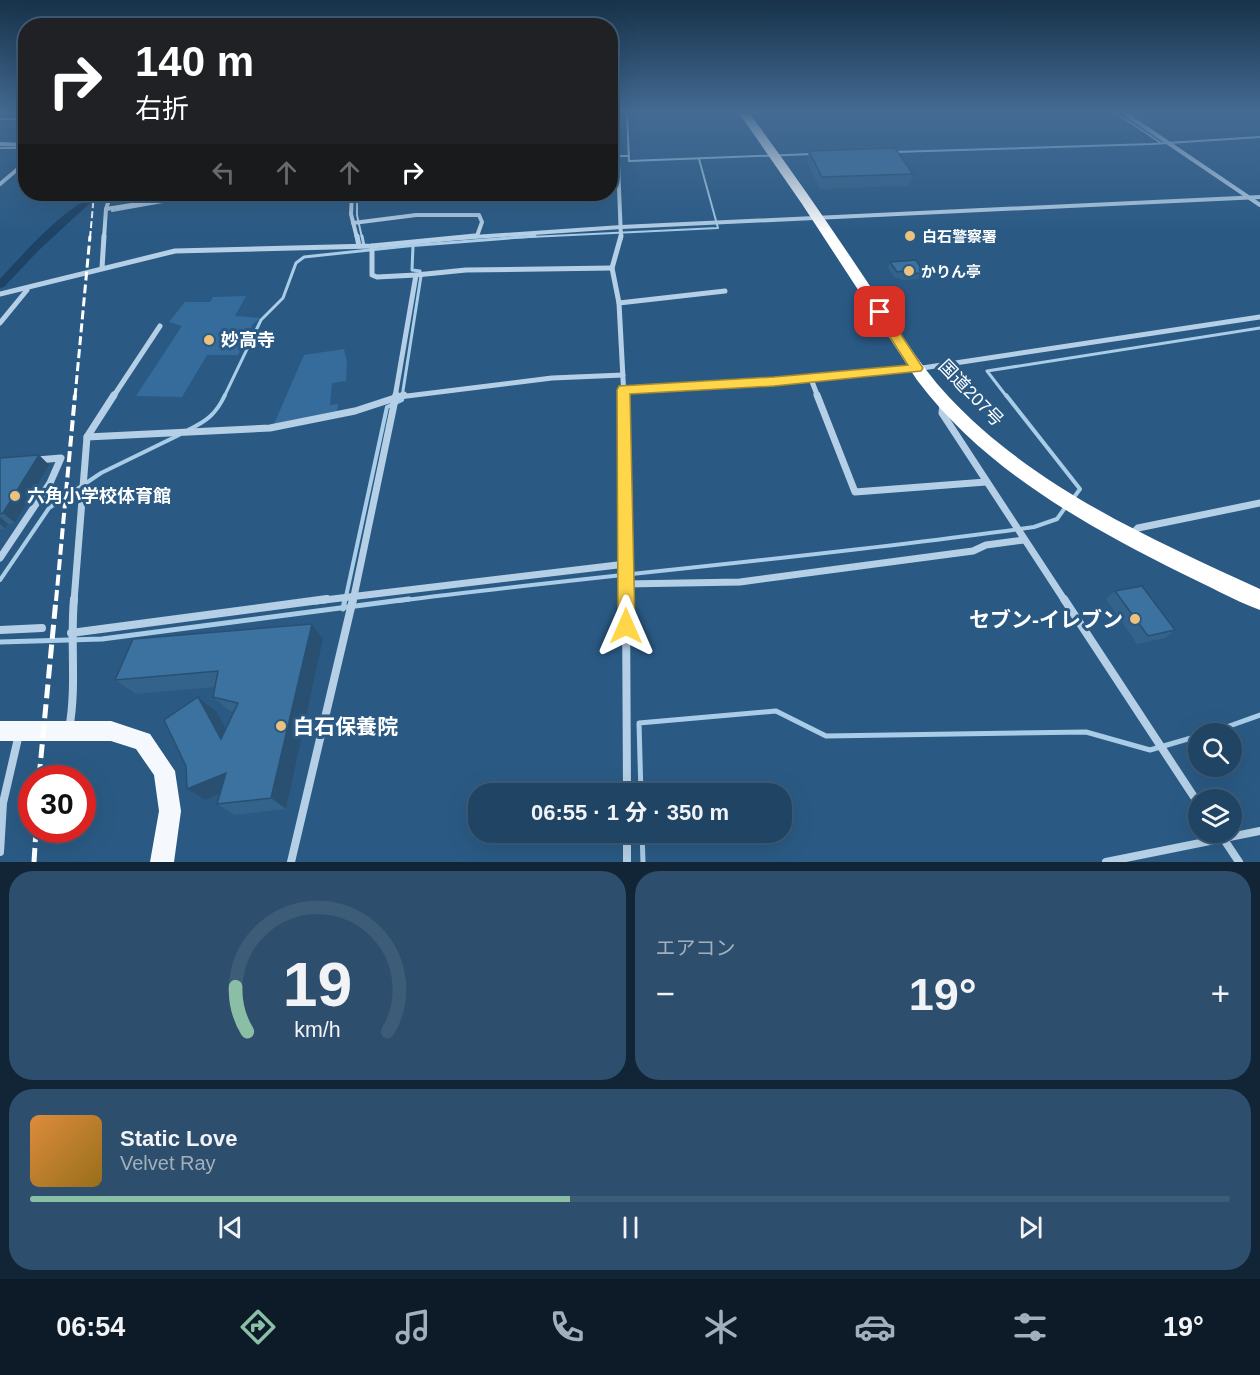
<!DOCTYPE html>
<html lang="ja">
<head>
<meta charset="utf-8">
<style>
  :root { --surface:#204463; --page:#2d4e6c; --text:#f1f3f6; --muted:#a2b0be; --line:#3d5c78; --accent:#8abfa5 }
  body { margin:0; font-family:Helvetica,"Noto Sans JP",sans-serif; background:var(--page); color:var(--text); height:100vh; display:flex; flex-direction:column; font-size:22px; white-space:nowrap }
  * { box-sizing:border-box; margin:0 }
  p { font-size:20px; color:var(--muted) }
  .icon { flex:none; width:33px; height:33px; fill:none; stroke:currentColor; stroke-width:2; stroke-linecap:round; stroke-linejoin:round }
  .map { position:relative; height:862px; overflow:hidden }
  .drawer { display:flex; flex-direction:column; gap:9px; padding:9px; background:#122536; flex:1 }
  .drawer>* { flex:none }
  .hud { position:absolute; left:18px; top:18px; width:600px; height:183px; border-radius:24px; box-shadow:0 6px 24px #0002,0 0 0 2px var(--line); background:#202124; color:#fff; overflow:hidden }
  .buttons { position:absolute; left:1188px; top:723px; display:grid; gap:12px }
  .buttons a { display:grid; place-items:center; width:54px; height:54px; border-radius:50%; background:var(--surface); box-shadow:0 6px 24px #0002,0 0 0 2px var(--line); font-size:30px }
  .speed { position:absolute; left:18px; top:765px; display:flex; gap:12px; font-size:30px; font-weight:700; text-align:center }
  .speed>* { display:grid; place-content:center; width:78px; height:78px; border-radius:50%; background:var(--surface); box-shadow:0 6px 24px #0002,0 0 0 2px var(--line); line-height:1 }
  .speed .limit { border:9px solid #d22; background:#fff; color:#111 }
  .pin { position:absolute; display:grid; place-items:center; width:51px; height:51px; color:#fff; margin:-26px; border-radius:12px; box-shadow:0 3px 9px #0006 }
  .me { position:absolute; width:66px; margin:-33px; rotate:0deg; stroke-linejoin:round; filter:drop-shadow(0 0 4px #0008) }
  .turn { display:flex; align-items:center; gap:21px; height:126px; padding:0 18px; font-size:27px }
  .turn .icon { width:78px; height:78px; stroke-width:2.5 }
  .turn b { display:block; font-size:42px; line-height:51px }
  .lanes { display:flex; align-items:center; height:57px; padding:0 18px; background:#0003; justify-content:center; gap:30px; direction:ltr }
  .lanes .off { opacity:.35 }
  .big { font-size:45px; font-weight:800; line-height:1.1 }
  .drawer .tile { flex:1; display:flex; flex-direction:column; justify-content:center; gap:9px; min-width:0; padding:0 21px; border-radius:24px; background:var(--page) }
  .drawer .dial { align-items:center; gap:0 }
  .dial svg { height:156px; overflow:visible; fill:none; stroke:var(--line); stroke-width:7; stroke-linecap:round; text-anchor:middle }
  .dial text { fill:var(--text); stroke:none }
  .song { display:flex; align-items:center; gap:18px }
  .cover { width:72px; height:72px; border-radius:9px; background:linear-gradient(135deg,hsl(30 70% 55%),hsl(40 70% 35%)) }
  .played { height:6px; border-radius:3px; background:linear-gradient(90deg,var(--accent) 45%,var(--line) 45%) }
  .keys { display:flex; justify-content:space-around; direction:ltr }
  .heat { display:flex; justify-content:space-between; align-items:center; font-size:33px; direction:ltr }
  .drawer .tiles { flex:1; display:grid; gap:9px; grid-template-columns:1fr 1fr }
  .tile:last-child { grid-column:span 2 }
  .trip { position:absolute; left:468px; top:783px; width:324px; height:60px; border-radius:24px; background:var(--surface); box-shadow:0 6px 24px #0002,0 0 0 2px var(--line); font-weight:800; line-height:60px; text-align:center }
  .dock { display:flex; height:96px; justify-content:space-around; align-items:center; background:#0d1b28; color:var(--muted) }
  .dock .icon { width:42px; height:42px }
  .dock .current { color:var(--accent) }
  .dock b { font-size:27px; color:var(--text) }
  .map>svg:first-child { display:block }
</style>
</head>
<body>
<div class="map">
<svg width="1260" height="862" viewBox="0 0 1260 862">
  <rect width="100%" height="100%" fill="#2a5a84"/>
  <!-- green -->
  <g fill="#356c9b">
    <polygon points="246,296 235,316 260,318 253,324 238,355 207,355 182,397 136,396 182,326 169,322 185,302 210,302 213,297"/>
    <polygon points="344,349 347,362 346,381 332,383 330,405 338,404 337,411 274,424 304,355"/>
  </g>
  <g fill="none" stroke-linecap="round" stroke-linejoin="round">
    <!-- stream-far3 -->
    <g stroke="#a9cce7" stroke-width="2">
      <polyline points="627,113 629,161 812,154"/>
      <polyline points="1116,113 1161,143"/>
      <polyline points="0,119 26,119"/>
      <polyline points="0,148 26,148"/>
      <polyline points="894,152 1152,144 1260,137"/>
      <polyline points="610,156 629,156"/>
      <polyline points="357,194 357,215 362,238"/>
      <polyline points="199,196 215,194"/>
      <polyline points="112,211 185,198"/>
      <polyline points="509,238 718,228 699,159"/>
    </g>
    <!-- stream-far2 -->
    <g stroke="#a9cce7" stroke-width="3">
      <polyline points="362,236 364,246"/>
      <polyline points="224,397 261,320 283,298 296,263 304,257 407,246 535,236"/>
      <polyline points="402,397 421,276 420,271 412,270 413,246"/>
      <polyline points="1007,397 987,371 1260,328"/>
    </g>
    <!-- stream-far1 -->
    <g stroke="#a9cce7" stroke-width="4">
      <polyline points="1006,395 1080,489 1072,500"/>
      <path d="M 188,430 C 207,421 216,414 225,395"/>
      <polyline points="0,580 49,508 101,473 179,435"/>
      <polyline points="345,601 387,407 402,400 403,395"/>
      <path d="M 398,601 C 609,574 822,557 1034,527 L 1057,519 L 1067,505"/>
    </g>
    <!-- stream -->
    <g stroke="#a9cce7" stroke-width="5">
      <polyline points="343,609 345,599"/>
      <polyline points="0,642 102,639 409,599"/>
      <polyline points="1207,734 1260,715"/>
      <polyline points="641,794 639,723 776,711 826,736 1086,732 1150,750 1198,736"/>
      <polyline points="642,832 643,862"/>
    </g>
    <!-- canal -->
    <path fill="#1e4365" fill-rule="evenodd" d="M 98,194 L 110,194 L 89,204 L 39,250 L 4,287 L 0,288 L 0,279 C 27,250 62,209 98,194 Z"/>
    <!-- street-far3 -->
    <g stroke="#b5d0e6" stroke-width="4">
      <polyline points="616,113 621,238"/>
      <polyline points="1124,113 1260,205"/>
      <polyline points="0,144 26,145"/>
      <polyline points="0,184 26,162"/>
      <polyline points="352,194 351,214 357,238"/>
      <polyline points="106,209 202,194"/>
      <polyline points="353,223 416,215 479,215 482,222 477,236"/>
      <polyline points="104,238 106,209 111,194"/>
      <polyline points="459,238 621,227 1260,197"/>
    </g>
    <!-- street-far2 -->
    <g stroke="#b5d0e6" stroke-width="5">
      <polyline points="357,236 359,246"/>
      <polyline points="621,236 612,268 619,303 624,397"/>
      <polyline points="372,246 372,275 377,277 416,275"/>
      <polyline points="102,268 104,236"/>
      <polyline points="0,294 175,251 372,246 475,236"/>
      <polyline points="619,303 725,291"/>
      <polyline points="0,323 27,290"/>
      <polyline points="811,379 818,397"/>
      <polyline points="624,390 774,382 909,370 1260,317"/>
      <polyline points="113,397 160,326"/>
      <polyline points="395,397 416,275 466,270 612,268"/>
      <polyline points="399,397 552,378 623,375"/>
    </g>
    <!-- street-far1 -->
    <g stroke="#b5d0e6" stroke-width="7">
      <polyline points="624,395 626,601"/>
      <polyline points="817,395 855,492 986,482"/>
      <polyline points="943,405 942,413 1065,601"/>
      <polyline points="87,437 270,428 355,411 404,395"/>
      <polyline points="1131,535 1138,528 1260,503"/>
      <polyline points="0,558 50,483 61,458 37,460"/>
      <polyline points="626,584 740,582 973,551 986,545 1024,540"/>
      <polyline points="74,601 87,437 114,395"/>
      <polyline points="316,601 626,564"/>
      <polyline points="353,601 396,395"/>
    </g>
    <!-- street -->
    <g stroke="#b5d0e6" stroke-width="8">
      <polyline points="626,599 627,794"/>
      <polyline points="1064,599 1198,803"/>
      <polyline points="0,630 42,628"/>
      <polyline points="71,633 327,599"/>
      <path d="M 69,729 C 77,687 70,642 74,599"/>
      <polyline points="627,832 627,862"/>
      <polyline points="1219,832 1239,862"/>
      <polyline points="0,852 3,803 19,734"/>
      <polyline points="291,862 353,599"/>
      <polyline points="1106,862 1260,831"/>
    </g>
    <!-- primary -->
    <polygon fill="#f5f9fe" fill-rule="evenodd" points="0,721 111,721 150,734 175,771 181,811 174,862 150,862 159,811 154,775 136,749 111,741 0,741"/>
    <!-- highway -->
    <path fill="#fff" fill-rule="evenodd" d="M 739,113 L 749,113 C 792,170 832,229 872,289 C 896,325 918,364 948,396 C 1033,487 1149,538 1260,589 L 1260,610 C 1233,600 1207,585 1181,573 C 1083,524 984,469 917,380 L 802,204 Z"/>
    <!-- rail-far3 -->
    <polyline stroke="#fff" stroke-width="2" stroke-dasharray="7 3" stroke-linecap="butt" points="90,238 94,194"/>
    <!-- rail-far2 -->
    <polyline stroke="#fff" stroke-width="3" stroke-dasharray="9 4" stroke-linecap="butt" points="75,397 90,236"/>
    <!-- rail-far1 -->
    <polyline stroke="#fff" stroke-width="4" stroke-dasharray="11 4.5" stroke-linecap="butt" points="56,601 75,395"/>
    <!-- rail -->
    <g stroke="#fff" stroke-width="5" stroke-dasharray="14 6" stroke-linecap="butt">
      <polyline points="39,778 56,599"/>
      <polyline points="34,862 36,830"/>
    </g>
  </g>
  <!-- wall -->
  <g fill="#33628a">
    <polygon points="809,151 913,174 909,186 820,189 807,162"/>
    <polygon points="890,262 924,273 922,279 902,280 900,278 895,278 888,268"/>
    <polygon points="39,455 49,465 15,523 8,524 5,529 0,529 0,458"/>
    <polygon points="1115,591 1175,630 1165,638 1137,644 1106,599"/>
    <polygon points="323,639 286,809 235,815 217,804 219,795 206,800 198,697 216,711 226,729 234,712 230,711 213,697 215,687 136,694 115,680"/>
  </g>
  <!-- shaded-wall -->
  <g fill="#295070">
    <polygon points="39,455 49,465 15,523 3,513"/>
    <polygon points="0,517 8,524 5,529 0,524"/>
    <polygon points="312,624 323,639 286,809 271,798"/>
    <polygon points="198,697 216,711 238,751 221,739"/>
    <polygon points="226,773 243,784 206,800 187,789"/>
  </g>
  <!-- building -->
  <g fill="#3b72a0" stroke="#295070" stroke-width="1.5">
    <polygon points="895,148 913,174 822,177 809,151"/>
    <polygon points="916,260 924,273 904,274 903,271 897,272 890,262"/>
    <polygon points="39,455 3,513 0,514 0,458"/>
    <polygon points="1142,586 1175,630 1148,636 1115,591"/>
    <polygon points="312,624 271,798 217,804 226,773 187,789 186,766 164,720 198,697 221,739 238,703 213,697 218,671 115,680 133,639"/>
  </g>
  <!-- sky -->
  <linearGradient id="sky" x2="0" y2="1"><stop stop-color="#173249"/><stop offset="0.48" stop-color="#446b94"/><stop offset="1" stop-color="#446b94" stop-opacity="0"/></linearGradient>
  <rect width="1260" height="234" fill="url(#sky)"/>
  <!-- route -->
  <polygon fill="#ffd54a" stroke="#a68a30" stroke-width="1.5" points="880,308 884,309 921,365 923,368 921,371 774,386 630,394 635,626 632,631 626,634 620,631 618,626 617,390 619,386 774,377 908,365 874,312"/>
  <!-- markers -->
  <g fill="#edc27c" stroke="#2a5a84" stroke-width="2">
    <circle cx="910" cy="236" r="6"/>
    <circle cx="909" cy="271" r="6"/>
    <circle cx="209" cy="340" r="6"/>
    <circle cx="15" cy="496" r="6"/>
    <circle cx="1135" cy="619" r="6"/>
    <circle cx="281" cy="726" r="6"/>
  </g>
  <g text-anchor="middle" dominant-baseline="central" stroke-width="6" stroke-linejoin="round" paint-order="stroke">
    <!-- far-poi labels -->
    <g font-size="15" font-weight="bold" fill="#fff" stroke="#2a5a84" text-anchor="start">
      <text x="922" y="236">白石警察署</text>
      <text x="921" y="271">かりん亭</text>
    </g>
    <!-- poi labels -->
    <g font-size="18" font-weight="bold" fill="#fff" stroke="#2a5a84" text-anchor="start">
      <text x="221" y="340">妙高寺</text>
      <text x="27" y="496">六角小学校体育館</text>
    </g>
    <!-- street labels -->
    <g font-size="18" fill="#fff" stroke="#2a5a84">
      <text transform="translate(971 393) rotate(46)">国道207号</text>
    </g>
    <!-- near-poi labels -->
    <g font-size="21" font-weight="bold" fill="#fff" stroke="#2a5a84" text-anchor="end">
      <text x="1123" y="619">セブン-イレブン</text>
      <text x="293" y="726" text-anchor="start">白石保養院</text>
    </g>
  </g>
</svg>
<div class="buttons">
<a><svg class="icon" aria-label="search" viewBox="0 0 24 24"><circle cx="10" cy="10" r="6"/><path d="M15 15l6 6"/></svg></a>
<a><svg class="icon" aria-label="layers" viewBox="0 0 24 24"><path d="M12 4l9 5-9 5-9-5zM3 14l9 5 9-5"/></svg></a>
</div>
<div class="speed"><div class="limit">30</div></div>
<div class="pin" style="left:880px;top:312px;background:#d93025"><svg class="icon" aria-label="arrive" viewBox="0 0 24 24"><path d="M6 21V4h12l-3 4 3 4H6"/></svg></div>
<svg class="me" style="left:626px;top:626px" viewBox="-20 -20 40 40"><path d="M0-17L14 15 0 8-14 15z" fill="#ffd54a" stroke="#fff" stroke-width="4"/></svg>
<div class="trip">06:55 · 1 分 · 350 m</div>
<div class="hud">
<div class="turn"><svg class="icon" aria-label="right" viewBox="0 0 24 24"><path d="M7 20v-9h11M14 6l5 5-5 5"/></svg><div><b>140 m</b>右折</div></div>
<div class="lanes"><svg class="icon off" aria-label="left" viewBox="0 0 24 24"><path d="M17 20v-9H6M10 6l-5 5 5 5"/></svg><svg class="icon off" aria-label="ahead" viewBox="0 0 24 24"><path d="M12 20V5M6 11l6-6 6 6"/></svg><svg class="icon off" aria-label="ahead" viewBox="0 0 24 24"><path d="M12 20V5M6 11l6-6 6 6"/></svg><svg class="icon" aria-label="right" viewBox="0 0 24 24"><path d="M7 20v-9h11M14 6l5 5-5 5"/></svg></div>
</div>
</div>
<section class="drawer">
<div class="tiles">
<div class="tile dial"><svg viewBox="0 0 100 80">
<path d="M14 69A42 42 0 1 1 86 69"/>
<path d="M14 69A42 42 0 0 1 8 46" stroke="#8abfa5"/>
<text x="50" y="56" font-size="32" font-weight="700">19</text>
<text x="50" y="72" font-size="11">km/h</text>
</svg></div>
<div class="tile"><p>エアコン</p>
<div class="heat"><a>−</a><b class="big">19°</b><a>+</a></div>
</div>
<div class="tile">
<div class="song"><i class="cover"></i><div><b>Static Love</b><p>Velvet Ray</p></div></div>
<div class="played"></div>
<div class="keys"><svg class="icon" aria-label="previous" viewBox="0 0 24 24"><path d="M18 5L8 12l10 7zM5 5v14"/></svg><svg class="icon" aria-label="pause" viewBox="0 0 24 24"><path d="M8 5v14M16 5v14"/></svg><svg class="icon" aria-label="next" viewBox="0 0 24 24"><path d="M6 5l10 7-10 7zM19 5v14"/></svg></div>
</div>
</div>
</section>
<nav class="dock">
<b>06:54</b>
<svg class="icon current" aria-label="directions" viewBox="0 0 24 24"><path d="M12 3l9 9-9 9-9-9zM9 14v-3h6M13 9l2 2-2 2"/></svg>
<svg class="icon" aria-label="music" viewBox="0 0 24 24"><path d="M9 18V5l10-2v13"/><circle cx="6" cy="18" r="3"/><circle cx="16" cy="16" r="3"/></svg>
<svg class="icon" aria-label="phone" viewBox="0 0 24 24"><path d="M5 4h4l2 5-3 2q2 4 5 5l2-3 5 2v4C11 20 4 13 5 4z"/></svg>
<svg class="icon" aria-label="climate" viewBox="0 0 24 24"><path d="M12 3v18M4 7l16 10M4 17L20 7"/></svg>
<svg class="icon" aria-label="car" viewBox="0 0 24 24"><path d="M5 17H2v-5l4-1 3-4h7l3 4 3 1v5h-3M9 17h6M6 11h13"/><circle cx="7" cy="17" r="2"/><circle cx="17" cy="17" r="2"/></svg>
<svg class="icon" aria-label="filters" viewBox="0 0 24 24"><path d="M4 7h16M4 17h16"/><circle cx="9" cy="7" r="2"/><circle cx="15" cy="17" r="2"/></svg>
<b>19°</b>
</nav>
</body>
</html>
